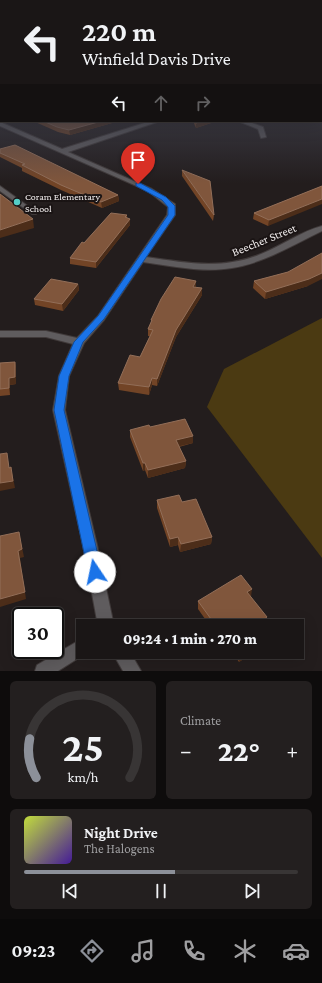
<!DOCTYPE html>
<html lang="en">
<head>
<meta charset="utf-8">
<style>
  :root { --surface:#1a1616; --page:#231f1f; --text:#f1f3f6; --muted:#9f9fa1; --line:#383535; --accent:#8c9099 }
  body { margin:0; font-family:"Crimson Pro",serif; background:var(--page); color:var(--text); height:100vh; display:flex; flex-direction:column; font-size:15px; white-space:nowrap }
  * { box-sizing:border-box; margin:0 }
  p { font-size:13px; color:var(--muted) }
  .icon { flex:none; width:22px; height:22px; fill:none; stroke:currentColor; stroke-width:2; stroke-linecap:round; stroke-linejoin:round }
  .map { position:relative; height:671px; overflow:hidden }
  .details { display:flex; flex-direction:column; gap:10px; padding:10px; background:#0e0c0c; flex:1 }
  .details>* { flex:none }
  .hud { position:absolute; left:0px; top:0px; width:322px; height:122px; box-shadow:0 4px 16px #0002,0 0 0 1px var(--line); background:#1a1616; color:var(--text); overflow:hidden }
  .speed { position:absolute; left:12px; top:607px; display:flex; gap:8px; font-size:20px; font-weight:700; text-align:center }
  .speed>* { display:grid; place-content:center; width:52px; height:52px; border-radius:50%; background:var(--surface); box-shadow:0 4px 16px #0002,0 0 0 1px var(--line); line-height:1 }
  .speed .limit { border:2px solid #111; border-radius:6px; background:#fff; color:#111 }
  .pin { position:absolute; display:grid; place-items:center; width:34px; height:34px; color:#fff; margin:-41px -17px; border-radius:50% 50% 50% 0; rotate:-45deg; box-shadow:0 0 4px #0007 }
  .pin .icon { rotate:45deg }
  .me { position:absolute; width:44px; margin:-22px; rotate:349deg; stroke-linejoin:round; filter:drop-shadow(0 0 3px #0008) }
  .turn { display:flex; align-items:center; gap:14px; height:84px; padding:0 16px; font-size:18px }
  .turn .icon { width:52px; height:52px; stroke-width:2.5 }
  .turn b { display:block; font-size:28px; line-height:34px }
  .lanes { display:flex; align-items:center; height:38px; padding:0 16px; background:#0003; justify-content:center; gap:20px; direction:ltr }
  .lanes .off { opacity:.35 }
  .big { font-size:30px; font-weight:800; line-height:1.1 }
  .details .widget { flex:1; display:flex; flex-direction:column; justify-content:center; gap:6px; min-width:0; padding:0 14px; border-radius:6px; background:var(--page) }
  .details .dial { align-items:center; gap:0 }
  .dial svg { height:104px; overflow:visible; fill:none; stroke:var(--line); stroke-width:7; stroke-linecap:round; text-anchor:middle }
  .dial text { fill:var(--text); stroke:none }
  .song { display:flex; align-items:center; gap:12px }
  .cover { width:48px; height:48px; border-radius:6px; background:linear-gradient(135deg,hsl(70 70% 55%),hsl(260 70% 35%)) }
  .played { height:4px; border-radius:2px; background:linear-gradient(90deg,var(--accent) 55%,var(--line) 55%) }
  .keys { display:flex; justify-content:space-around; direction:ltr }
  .heat { display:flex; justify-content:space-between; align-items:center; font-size:22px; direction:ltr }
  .details .tiles { flex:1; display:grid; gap:10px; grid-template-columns:1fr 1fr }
  .widget:last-child { grid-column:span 2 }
  .trip { position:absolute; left:76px; top:619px; width:228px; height:40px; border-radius:0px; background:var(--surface); box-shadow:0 4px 16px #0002,0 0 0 1px var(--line); font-weight:800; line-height:40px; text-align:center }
  .tab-bar { display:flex; height:64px; justify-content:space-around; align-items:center; background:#0a0909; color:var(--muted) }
  .tab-bar .icon { width:28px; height:28px }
  .tab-bar .on { color:var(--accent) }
  .tab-bar b { font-size:18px; color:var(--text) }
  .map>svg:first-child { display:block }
</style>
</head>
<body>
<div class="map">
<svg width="322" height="671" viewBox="0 0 322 671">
  <rect width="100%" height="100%" fill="#231d1d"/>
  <!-- green -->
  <polygon fill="#4b3a12" points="322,318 322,558 207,407 224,369"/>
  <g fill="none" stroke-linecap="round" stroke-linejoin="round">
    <!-- service casing -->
    <g stroke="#403a3a" stroke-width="2">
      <polygon id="service" points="0,186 36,212 36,214 32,214 0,191"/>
    </g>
    <!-- minor casing -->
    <g stroke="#403a3a" stroke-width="2">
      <g id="minor">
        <rect x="0" y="105" width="1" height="4"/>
        <path d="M 151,121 L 160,121 L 68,152 L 152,189 L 175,204 L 175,215 L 146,257 C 187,263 222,270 261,254 C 281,246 302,231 322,226 L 322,231 C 293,245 264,263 232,268 C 203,273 172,266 143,262 L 104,320 L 84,343 L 69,376 L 65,410 L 97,545 L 114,626 L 98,626 L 83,545 L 53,410 L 59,376 L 73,344 L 46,337 L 0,337 L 0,331 L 46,331 L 77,338 L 98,316 L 167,215 L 168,207 L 148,191 L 0,126 L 0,122 L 62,149 Z"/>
        <polygon points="238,121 246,121 263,127 266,137 261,138 258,129"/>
        <polygon points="83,638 83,652 88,652 58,671 35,671 37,665"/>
        <polygon points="112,652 130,652 141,671 123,671"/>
      </g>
    </g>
    <!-- service -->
    <use href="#service" fill="#5f5c5e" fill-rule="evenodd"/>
    <!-- minor -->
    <use href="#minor" fill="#5f5c5e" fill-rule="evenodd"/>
  </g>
  <!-- wall -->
  <g fill="#724426">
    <polygon points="33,121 119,121 70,135 58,132"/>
    <polygon points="193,121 217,121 196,128"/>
    <polygon points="0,149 118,195 119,201 102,208 61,190 22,171 22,168 0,157"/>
    <polygon points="182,170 214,215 213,221 182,176"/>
    <polygon points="322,186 268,226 253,219 254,213"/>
    <polygon points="127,215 127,218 130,219 130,225 96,268 70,264 70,258"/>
    <polygon points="288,272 308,286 265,299 253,288 254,281"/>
    <polygon points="78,284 79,290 63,311 35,305 34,299"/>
    <polygon points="196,287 202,295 176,337 157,386 152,385 149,395 119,390 118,383 140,357 150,336 148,336 148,329 151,323 151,320"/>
    <polygon points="15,362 16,369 16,384 10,385 10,395 0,396 0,363"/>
    <polygon points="150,427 193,443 179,447 186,461 185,468 148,478 145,470 143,471 130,437 130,430"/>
    <polygon points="157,500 182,502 212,537 211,544 180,552 178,545 170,547 157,508"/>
    <polygon points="251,597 268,626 210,626 198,609 198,601"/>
    <polygon points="232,652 254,652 239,662"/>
  </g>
  <!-- shaded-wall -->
  <g fill="#4c2d19">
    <polygon points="102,121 119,121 70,135 69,130"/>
    <polygon points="202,121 217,121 196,128 196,123"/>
    <polygon points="118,195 119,201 102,208 101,202"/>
    <polygon points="322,199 322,204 268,226 269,220"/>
    <polygon points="33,219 34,228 0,238 0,230"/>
    <polygon points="130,219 130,225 96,268 96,262"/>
    <polygon points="322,273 322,279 308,286 265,299 266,292"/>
    <polygon points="196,281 196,288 193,287"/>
    <polygon points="78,284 79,290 63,311 62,304"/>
    <polygon points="202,288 202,295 176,337 157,386 157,379 176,330"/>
    <polygon points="15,362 16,369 16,384 10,385 10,395 9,388 9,378"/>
    <polygon points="152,378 152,385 149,395 149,387"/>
    <polygon points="193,436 193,443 176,447 176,440"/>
    <polygon points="186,461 185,468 148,478 148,470"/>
    <polygon points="143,463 145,463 145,470 143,471"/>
    <polygon points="11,467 15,488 0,491 0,483"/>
    <polygon points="19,532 24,557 20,558 26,599 0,607 0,599 18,551"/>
    <polygon points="178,537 178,545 170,547 170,539"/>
    <polygon points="212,537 211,544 180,552 181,544"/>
    <polygon points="252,589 251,597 246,600 247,592"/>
    <polygon points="267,617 266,625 263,620"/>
    <polygon points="244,652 254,652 239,662 240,654"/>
  </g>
  <!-- building -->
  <g fill="#80563c" stroke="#926e58">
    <rect x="321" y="89" width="1" height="6"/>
    <polygon points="43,121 102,121 69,130 57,127"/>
    <polygon points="195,121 202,121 196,123"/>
    <polygon points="15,145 118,195 101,202 61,185 22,165 25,164 0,153 0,149"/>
    <polygon points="182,170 210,181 214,215"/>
    <polygon points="322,186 322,199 269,220 254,213"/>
    <polygon points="0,194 33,219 0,230"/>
    <polygon points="111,213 127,215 125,217 130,219 96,262 70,258 82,242 84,243"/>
    <polygon points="322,253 322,273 309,279 266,292 254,281 288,272"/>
    <polygon points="175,277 196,281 193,287 202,288 176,330 157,379 152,378 149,387 118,383 130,355 140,357 153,330 148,329 152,320 151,320 161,299"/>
    <polygon points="51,279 78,284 62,304 34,299"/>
    <polygon points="15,362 15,377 9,378 9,388 0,389 0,363"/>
    <polygon points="185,419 193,436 176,440 186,461 148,470 145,463 143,463 130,430 149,425 150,427"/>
    <polygon points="7,453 9,468 11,467 13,481 0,483 0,454"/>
    <polygon points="179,495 182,502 196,499 212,537 181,544 178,537 170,539 157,500"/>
    <polygon points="19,532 22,549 18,551 25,592 0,599 0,536"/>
    <polygon points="241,575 252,589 247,592 267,617 263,620 268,626 216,626 198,601"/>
    <polygon points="238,652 244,652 240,654"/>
  </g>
  <!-- sky -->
  <linearGradient id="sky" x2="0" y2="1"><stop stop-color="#131010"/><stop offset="0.49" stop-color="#3f404c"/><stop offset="1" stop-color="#3f404c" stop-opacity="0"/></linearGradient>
  <rect width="322" height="183" fill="url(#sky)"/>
  <!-- route -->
  <polygon fill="#1a73e8" stroke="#114b97" points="136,183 140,183 166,197 175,206 175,215 104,319 83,342 69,376 64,410 102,572 100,576 95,578 90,576 88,572 54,410 59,376 74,342 98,316 168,215 168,207 162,200 136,186"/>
  <!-- markers -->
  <circle fill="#55cec6" stroke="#1a1414" stroke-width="1.5" cx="17" cy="202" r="4"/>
  <g text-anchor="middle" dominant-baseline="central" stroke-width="4" stroke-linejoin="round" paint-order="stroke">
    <!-- far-poi labels -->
    <g font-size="10" fill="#f3efef" stroke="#1a1414" text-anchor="start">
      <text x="25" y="196">Coram Elementary<tspan x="25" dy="12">School</tspan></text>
    </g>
    <!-- street labels -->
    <g font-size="12" fill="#f3efef" stroke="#1a1414">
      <text transform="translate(264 240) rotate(-22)">Beecher Street</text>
    </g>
  </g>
</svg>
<div class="speed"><div class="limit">30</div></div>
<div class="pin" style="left:138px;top:184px;background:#d93025"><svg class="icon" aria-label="arrive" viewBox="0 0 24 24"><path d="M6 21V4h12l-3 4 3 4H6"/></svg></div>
<svg class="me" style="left:95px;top:572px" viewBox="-20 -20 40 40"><circle r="19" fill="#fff"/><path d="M0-13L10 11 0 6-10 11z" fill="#1a73e8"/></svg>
<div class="trip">09:24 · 1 min · 270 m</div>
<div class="hud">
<div class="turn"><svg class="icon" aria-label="left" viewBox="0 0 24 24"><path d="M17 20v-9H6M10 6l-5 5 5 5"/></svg><div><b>220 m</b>Winfield Davis Drive</div></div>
<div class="lanes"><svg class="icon" aria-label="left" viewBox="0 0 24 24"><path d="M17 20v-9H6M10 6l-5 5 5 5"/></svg><svg class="icon off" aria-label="ahead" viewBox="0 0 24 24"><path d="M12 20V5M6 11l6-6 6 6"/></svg><svg class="icon off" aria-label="right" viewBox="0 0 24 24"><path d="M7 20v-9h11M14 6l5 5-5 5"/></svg></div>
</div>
</div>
<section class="details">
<div class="tiles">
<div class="widget dial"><svg viewBox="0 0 100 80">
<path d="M14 69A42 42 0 1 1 86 69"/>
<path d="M14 69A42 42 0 0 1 9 39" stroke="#8c9099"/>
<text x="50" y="56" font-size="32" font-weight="700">25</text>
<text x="50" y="72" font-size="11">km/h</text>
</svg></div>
<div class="widget"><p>Climate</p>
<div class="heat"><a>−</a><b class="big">22°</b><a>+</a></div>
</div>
<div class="widget">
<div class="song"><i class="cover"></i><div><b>Night Drive</b><p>The Halogens</p></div></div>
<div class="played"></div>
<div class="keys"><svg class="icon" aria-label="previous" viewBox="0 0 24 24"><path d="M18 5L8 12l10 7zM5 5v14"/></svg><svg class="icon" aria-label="pause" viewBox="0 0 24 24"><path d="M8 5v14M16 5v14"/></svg><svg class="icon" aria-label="next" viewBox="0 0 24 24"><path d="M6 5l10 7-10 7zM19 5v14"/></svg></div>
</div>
</div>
</section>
<nav class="tab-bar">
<b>09:23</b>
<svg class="icon on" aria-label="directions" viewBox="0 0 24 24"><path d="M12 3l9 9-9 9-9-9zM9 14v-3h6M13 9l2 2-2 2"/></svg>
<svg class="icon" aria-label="music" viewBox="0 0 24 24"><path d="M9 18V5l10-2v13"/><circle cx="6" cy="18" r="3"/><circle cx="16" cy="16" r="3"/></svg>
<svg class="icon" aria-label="phone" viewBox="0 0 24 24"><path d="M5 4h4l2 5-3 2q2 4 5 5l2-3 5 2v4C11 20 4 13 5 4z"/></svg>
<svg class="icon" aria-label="climate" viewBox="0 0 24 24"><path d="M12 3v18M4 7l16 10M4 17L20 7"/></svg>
<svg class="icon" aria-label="car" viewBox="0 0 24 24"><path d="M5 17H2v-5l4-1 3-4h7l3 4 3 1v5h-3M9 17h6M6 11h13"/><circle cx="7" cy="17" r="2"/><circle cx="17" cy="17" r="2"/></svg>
</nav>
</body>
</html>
